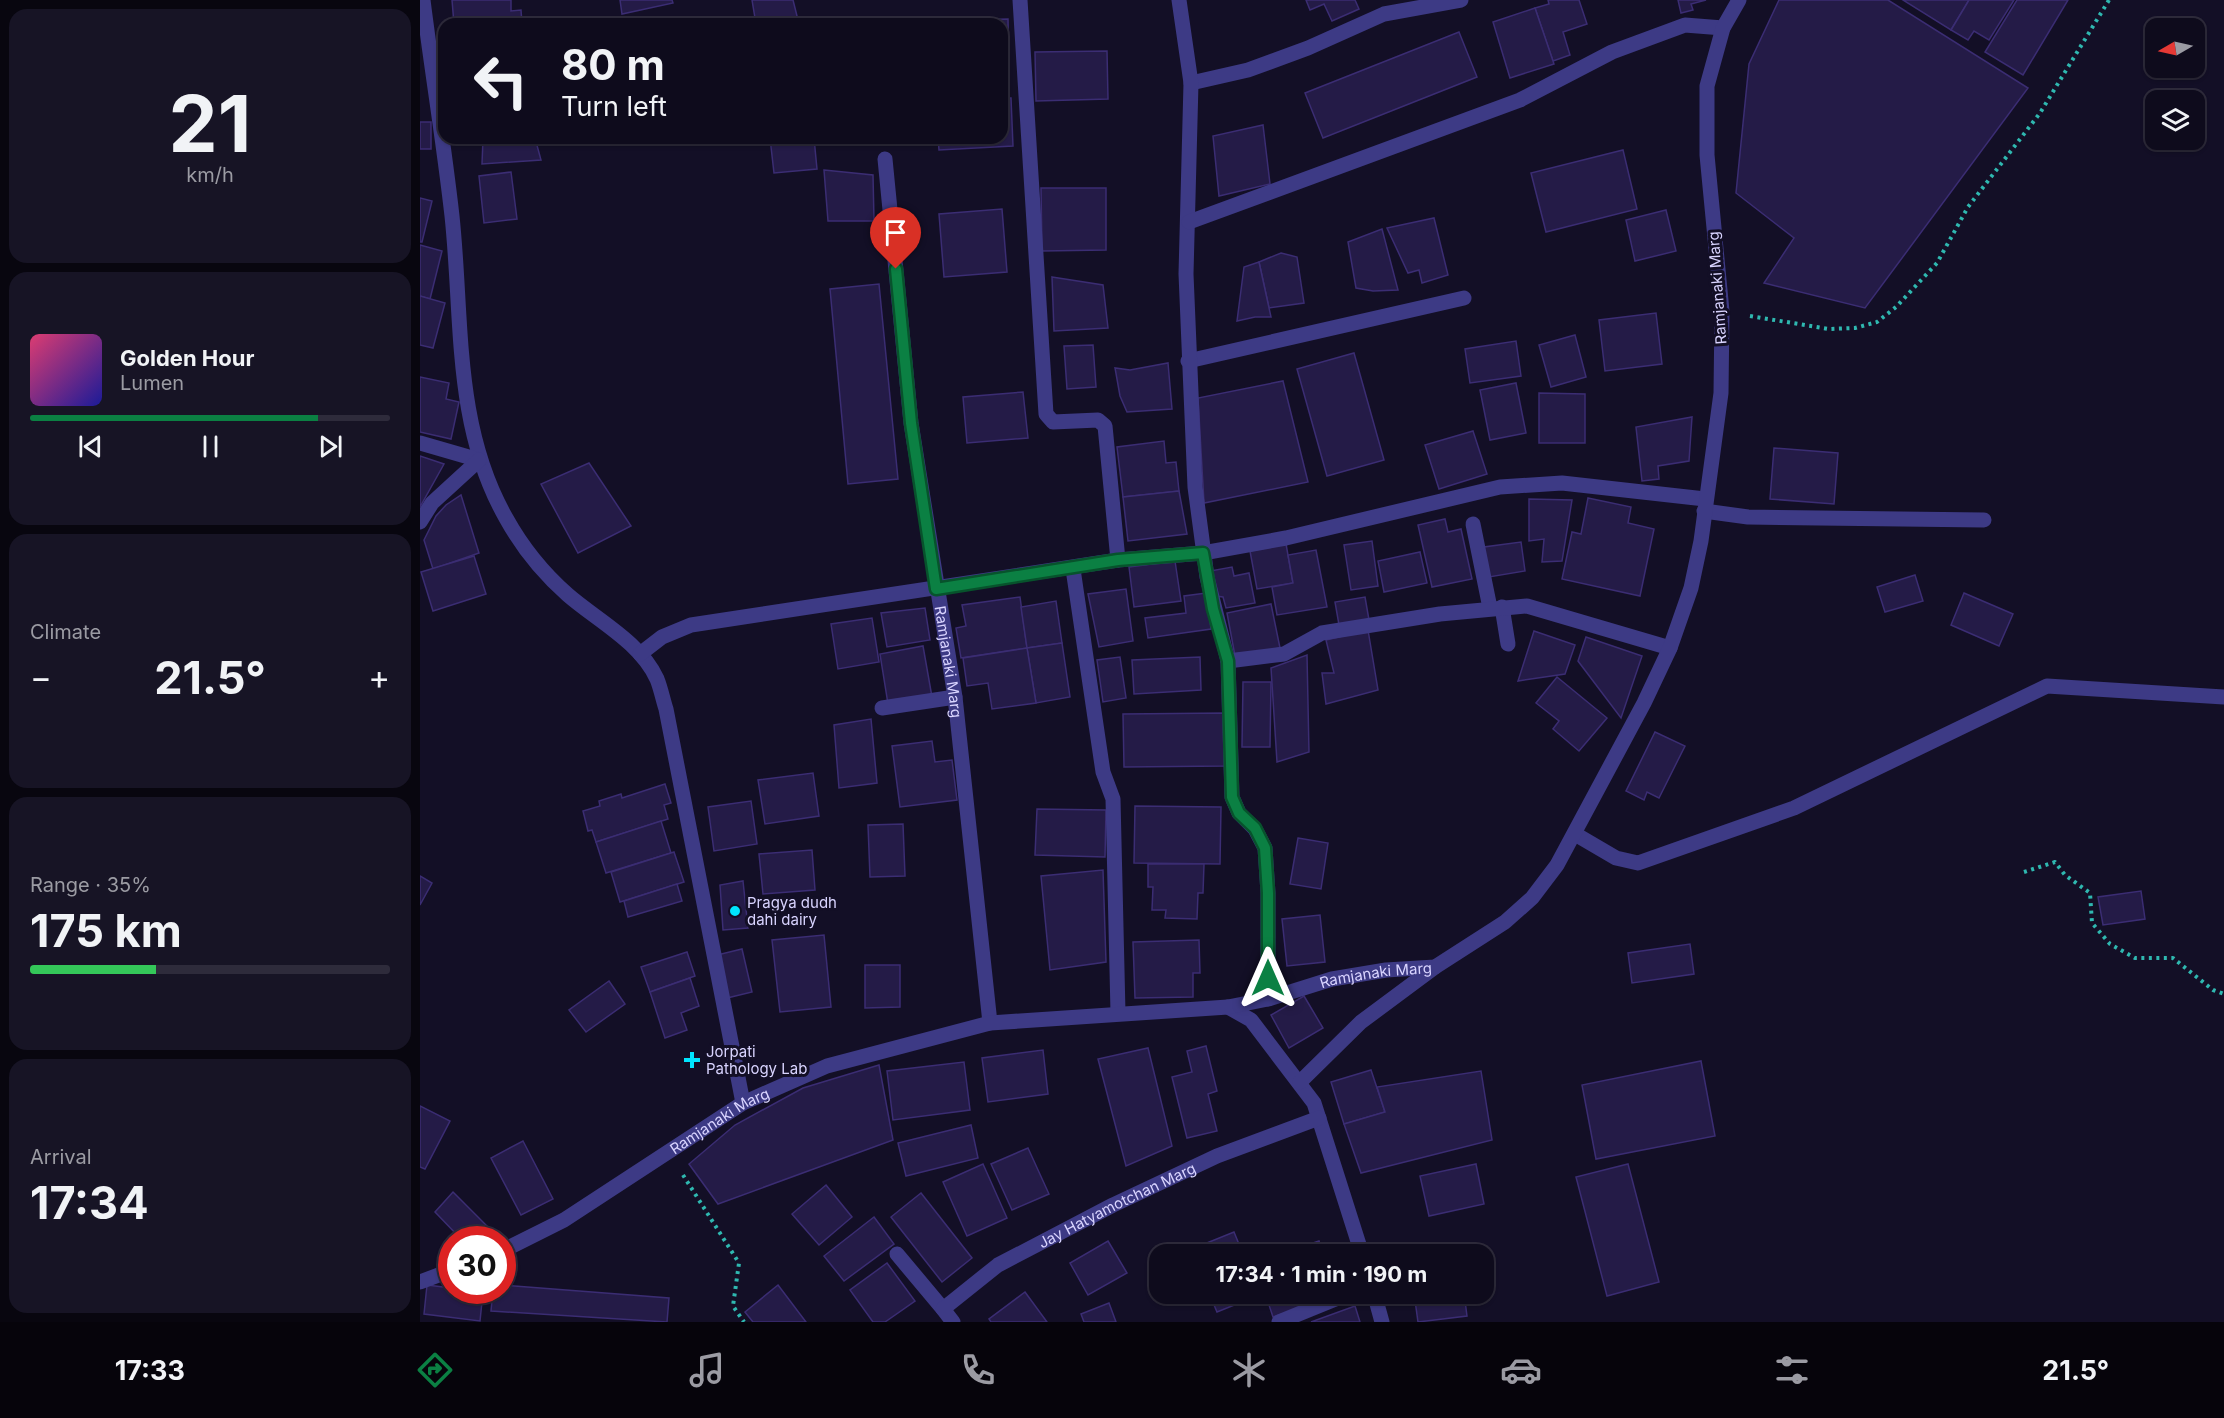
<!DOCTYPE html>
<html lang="en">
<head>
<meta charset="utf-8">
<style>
  :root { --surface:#0e0b1c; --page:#171425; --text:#f1f3f6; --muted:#9b9ba3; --line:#2e2b3b; --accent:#0b8043 }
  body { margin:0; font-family:Inter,sans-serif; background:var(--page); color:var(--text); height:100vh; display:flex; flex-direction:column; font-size:22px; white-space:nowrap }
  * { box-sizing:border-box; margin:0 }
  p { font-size:20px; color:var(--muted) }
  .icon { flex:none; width:33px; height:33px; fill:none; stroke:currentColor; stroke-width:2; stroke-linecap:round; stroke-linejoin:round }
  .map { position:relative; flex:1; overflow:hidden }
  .panel { display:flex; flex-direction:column; gap:9px; padding:9px; background:#08060f; width:420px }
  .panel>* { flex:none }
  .hud { position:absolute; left:18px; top:18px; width:570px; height:126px; border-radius:18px; box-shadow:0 2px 4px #0004,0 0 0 2px var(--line); background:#0e0b1c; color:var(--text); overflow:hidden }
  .needle { width:39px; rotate:261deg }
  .tools { position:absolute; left:1725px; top:18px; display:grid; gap:12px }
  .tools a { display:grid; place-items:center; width:60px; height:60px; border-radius:12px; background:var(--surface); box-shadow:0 2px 4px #0004,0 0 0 2px var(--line); font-size:30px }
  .speed { position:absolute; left:18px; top:1226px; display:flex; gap:12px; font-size:30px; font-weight:700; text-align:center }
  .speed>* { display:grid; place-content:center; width:78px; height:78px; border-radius:50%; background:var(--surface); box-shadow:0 2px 4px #0004,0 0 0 2px var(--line); line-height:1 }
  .speed .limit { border:9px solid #d22; background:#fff; color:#111 }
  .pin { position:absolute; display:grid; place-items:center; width:51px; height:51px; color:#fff; margin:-62px -26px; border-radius:50% 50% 50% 0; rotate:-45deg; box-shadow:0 0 6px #0007 }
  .pin .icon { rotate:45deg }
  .me { position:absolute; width:66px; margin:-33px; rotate:0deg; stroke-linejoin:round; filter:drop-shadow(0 0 4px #0008) }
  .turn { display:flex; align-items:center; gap:21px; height:126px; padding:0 24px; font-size:27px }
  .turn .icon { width:78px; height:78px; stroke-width:2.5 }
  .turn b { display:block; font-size:42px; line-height:51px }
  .big { font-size:45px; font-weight:700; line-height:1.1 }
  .panel .widget { flex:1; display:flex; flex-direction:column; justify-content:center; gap:9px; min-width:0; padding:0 21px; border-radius:18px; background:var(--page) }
  .panel .dial { align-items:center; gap:0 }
  .dial b { font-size:78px; line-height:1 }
  .song { display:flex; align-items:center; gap:18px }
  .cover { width:72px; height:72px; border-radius:9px; background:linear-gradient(135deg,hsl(340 70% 55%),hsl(240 70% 35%)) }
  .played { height:6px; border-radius:3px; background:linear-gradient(90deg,var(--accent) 80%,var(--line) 80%) }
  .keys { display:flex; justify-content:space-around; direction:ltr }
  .heat { display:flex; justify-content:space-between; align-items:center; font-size:33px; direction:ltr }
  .charge { height:9px; border-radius:4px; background:linear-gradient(90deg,#34c759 35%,var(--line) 0) }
  .trip { position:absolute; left:729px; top:1244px; width:345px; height:60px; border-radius:18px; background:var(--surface); box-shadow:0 2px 4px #0004,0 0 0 2px var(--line); font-weight:700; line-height:60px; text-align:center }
  .tab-bar { display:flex; height:96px; justify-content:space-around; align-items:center; background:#06040b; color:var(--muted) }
  .tab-bar .icon { width:42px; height:42px }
  .tab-bar .on { color:var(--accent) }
  .tab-bar b { font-size:27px; color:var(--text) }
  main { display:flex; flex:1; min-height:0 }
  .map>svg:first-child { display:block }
</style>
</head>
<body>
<main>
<section class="panel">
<div class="widget dial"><b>21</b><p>km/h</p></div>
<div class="widget">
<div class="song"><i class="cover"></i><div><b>Golden Hour</b><p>Lumen</p></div></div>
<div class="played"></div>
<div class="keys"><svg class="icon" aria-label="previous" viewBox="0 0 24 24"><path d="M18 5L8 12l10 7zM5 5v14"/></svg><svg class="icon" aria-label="pause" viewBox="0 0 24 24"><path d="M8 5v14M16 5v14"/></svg><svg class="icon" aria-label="next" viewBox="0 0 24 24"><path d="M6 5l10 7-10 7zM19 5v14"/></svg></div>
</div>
<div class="widget"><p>Climate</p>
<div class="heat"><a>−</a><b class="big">21.5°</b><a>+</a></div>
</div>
<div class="widget"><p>Range · 35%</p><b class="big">175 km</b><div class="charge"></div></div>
<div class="widget"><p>Arrival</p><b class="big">17:34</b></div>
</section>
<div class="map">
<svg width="1804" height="1322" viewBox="0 0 1804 1322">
  <rect width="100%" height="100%" fill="#130f26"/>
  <!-- building -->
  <g fill="#241b47" stroke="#3b2d73" stroke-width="1.5">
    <polygon points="32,0 91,0 91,11 101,10 102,24 34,24"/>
    <polygon points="200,0 252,0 253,3 202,14"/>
    <polygon points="332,0 373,0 379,24 336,24"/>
    <polygon points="886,0 935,0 939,9 912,21 904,4 890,10"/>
    <polygon points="1128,0 1159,0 1167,24 1143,32 1150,55 1133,61 1115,8 1129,4"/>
    <polygon points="1258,0 1286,0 1271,4 1273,10 1261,13"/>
    <polygon points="1359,0 1468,0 1608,88 1445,308 1344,283 1374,238 1316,193 1329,64"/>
    <polygon points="1483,0 1549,0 1531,30"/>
    <polygon points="1549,0 1594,0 1569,40 1554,31 1548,40 1531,30"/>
    <polygon points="1597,0 1648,0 1603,75 1565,52"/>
    <polygon points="1115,8 1134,64 1090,78 1073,22"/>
    <polygon points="588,19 589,86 582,86 582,24 502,24 502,21"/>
    <polygon points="1039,32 1057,77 903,138 885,93"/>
    <polygon points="687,51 688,99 616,101 615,52"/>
    <polygon points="582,98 591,98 593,146 519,150 518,138 582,138"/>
    <rect x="0" y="122" width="11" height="27"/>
    <polygon points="843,125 850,184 799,196 793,136"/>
    <polygon points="115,138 121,160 62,164 63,139"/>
    <polygon points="350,138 394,138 397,169 354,173"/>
    <polygon points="1203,150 1217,209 1126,232 1111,173"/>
    <polygon points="404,170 453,175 454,221 408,221"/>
    <polygon points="91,172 97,219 64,223 59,176"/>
    <polygon points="621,188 686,188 686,250 622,251"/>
    <polygon points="0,198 12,201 2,242 0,242"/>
    <polygon points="582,209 587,272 524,277 519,214"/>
    <polygon points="1246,210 1256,251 1215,261 1206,220"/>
    <polygon points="1014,218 1028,275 1002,283 999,270 988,273 967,228"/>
    <polygon points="962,229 978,290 953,291 936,288 928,242"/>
    <polygon points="0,245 22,251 10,299 0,296"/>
    <polygon points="861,253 877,257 884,303 849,308 839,262"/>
    <polygon points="839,262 851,317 835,317 817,321 824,267"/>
    <polygon points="632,277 683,285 688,328 634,331"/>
    <polygon points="459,284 478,479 428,484 410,289"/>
    <polygon points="0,296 25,303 13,348 0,345"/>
    <polygon points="1236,313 1242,364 1185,371 1179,320"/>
    <polygon points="1155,335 1166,377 1131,387 1119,345"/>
    <polygon points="1096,341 1101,376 1050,383 1045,349"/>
    <polygon points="673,345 676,387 647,389 644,346"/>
    <polygon points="934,353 964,460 907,476 877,369"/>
    <polygon points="748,363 752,409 707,412 700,396 695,368 710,370"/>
    <polygon points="0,377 29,383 26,399 39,402 31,439 0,432"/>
    <polygon points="863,381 888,482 784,503 778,398"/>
    <polygon points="1096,383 1106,433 1070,440 1060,390"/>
    <polygon points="603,392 608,438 547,443 543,397"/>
    <polygon points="1119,393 1165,394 1165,443 1119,443"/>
    <polygon points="1272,417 1269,461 1238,466 1239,479 1222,481 1216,427"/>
    <polygon points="1053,431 1067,474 1019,489 1005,445"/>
    <polygon points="744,441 746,463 756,462 759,491 703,497 697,447"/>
    <polygon points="1354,448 1418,453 1414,504 1350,499"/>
    <polygon points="0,456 24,464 0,507"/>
    <polygon points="169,463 211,526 158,553 121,484"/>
    <polygon points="759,491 767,534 708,541 703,497"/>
    <polygon points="41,495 59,553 13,569 4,540 16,516 26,505"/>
    <polygon points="1168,498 1211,507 1208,523 1234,529 1220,596 1142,579 1152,532 1161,534"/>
    <polygon points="1109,499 1152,500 1142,561 1122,562 1124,539 1109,541"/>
    <polygon points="1025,519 1028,532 1041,529 1052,579 1012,587 998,525"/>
    <polygon points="952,541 958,586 931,590 924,545"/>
    <polygon points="1101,542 1105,571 1069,577 1064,547"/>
    <polygon points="866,544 873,583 837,589 830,551"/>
    <polygon points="896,550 907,607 857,615 852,587 873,583 868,555"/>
    <polygon points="1000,552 1007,583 964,592 958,561"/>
    <polygon points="54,556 66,594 13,611 1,572"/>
    <polygon points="755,561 761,601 714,607 709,567"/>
    <polygon points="812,567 814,576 829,573 835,603 806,608 803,597 795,596 790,571"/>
    <polygon points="1495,575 1503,601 1465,612 1457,587"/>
    <polygon points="706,589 713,641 679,647 668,594"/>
    <polygon points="786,593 791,629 728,638 725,618 766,613 764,596"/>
    <polygon points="1544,593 1593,614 1579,646 1531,625"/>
    <polygon points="600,597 607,648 541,658 536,628 546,626 542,605"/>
    <polygon points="945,597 949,620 919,625 915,602"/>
    <polygon points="636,601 642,643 607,648 601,607"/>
    <polygon points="851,604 860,648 815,656 807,613"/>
    <polygon points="505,608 510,640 467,647 461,613"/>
    <polygon points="452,618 459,662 418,669 411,624"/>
    <polygon points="948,630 958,690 906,704 902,673 914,673 906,640"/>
    <polygon points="1114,631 1155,645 1145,674 1098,681"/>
    <polygon points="1166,637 1222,656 1201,718 1158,661"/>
    <polygon points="642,643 650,697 616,703 607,648"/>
    <polygon points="503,646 512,697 468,704 460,654"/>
    <polygon points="607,648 616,703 572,709 568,683 547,686 543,658"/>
    <polygon points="887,655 889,752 857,762 851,668"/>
    <polygon points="700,657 706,698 683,702 677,660"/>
    <polygon points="780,657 781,690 714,694 712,660"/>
    <polygon points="1137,677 1187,718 1159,751 1133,729 1139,721 1116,703"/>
    <polygon points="823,682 851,682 850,747 822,747"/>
    <polygon points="805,713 805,766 704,767 703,714"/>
    <polygon points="451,719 457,783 419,788 414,725"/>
    <polygon points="1235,732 1265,746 1239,798 1227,792 1224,800 1206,791"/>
    <polygon points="512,741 515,762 532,760 537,800 480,807 472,746"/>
    <polygon points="393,773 399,816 345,824 338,780"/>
    <polygon points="245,784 251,803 244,805 248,819 176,842 172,830 168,831 163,811 180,806 179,801 201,794 202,798"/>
    <polygon points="331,801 337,844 294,851 288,807"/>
    <polygon points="715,806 801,807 800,864 714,863"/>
    <polygon points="617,809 686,810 685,857 615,855"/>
    <polygon points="241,821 251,853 186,873 176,842"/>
    <polygon points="483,824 485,876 450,877 448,825"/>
    <polygon points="878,838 908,843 901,889 870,884"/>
    <polygon points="392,850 395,890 343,894 339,854"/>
    <polygon points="254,852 264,882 200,902 191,872"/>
    <polygon points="728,864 784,864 783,893 778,893 777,919 745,918 746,910 732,910 733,887 728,887"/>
    <polygon points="683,870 686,962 630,970 621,876"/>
    <polygon points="0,876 12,883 0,905"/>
    <polygon points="323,881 328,928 303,930 300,885"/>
    <polygon points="257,884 262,901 208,917 204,901"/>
    <polygon points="1721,891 1725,919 1683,925 1678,897"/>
    <polygon points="900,915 905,962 867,966 862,919"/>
    <polygon points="404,935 411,1007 360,1012 352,940"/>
    <polygon points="779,940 780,973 773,973 773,997 715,998 713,942"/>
    <polygon points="1270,944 1274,974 1212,983 1208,953"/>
    <polygon points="322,949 332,992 307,998 297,955"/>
    <polygon points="267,952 275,976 230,992 221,967"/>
    <polygon points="445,965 480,965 480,1007 445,1008"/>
    <polygon points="270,978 279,1006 261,1013 267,1030 245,1038 230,992"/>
    <polygon points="189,981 205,1004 166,1032 149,1010"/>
    <polygon points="884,996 903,1028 869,1048 851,1015"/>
    <polygon points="786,1046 797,1091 788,1094 797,1131 767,1138 752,1077 772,1072 767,1051"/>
    <polygon points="728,1048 752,1146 706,1166 678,1059"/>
    <polygon points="623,1050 628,1094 568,1102 562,1058"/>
    <polygon points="1281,1061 1295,1136 1176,1159 1162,1085"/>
    <polygon points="544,1062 550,1110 473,1120 467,1071"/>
    <polygon points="459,1065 473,1140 298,1204 269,1164 315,1125 383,1088"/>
    <polygon points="951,1070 965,1112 924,1124 911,1082"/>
    <polygon points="1061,1071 1072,1140 941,1173 924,1124 965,1112 957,1087"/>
    <polygon points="0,1106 30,1121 5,1169 0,1167"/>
    <polygon points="551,1125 558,1158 486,1176 478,1143"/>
    <polygon points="103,1141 133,1199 101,1215 71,1158"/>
    <polygon points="608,1148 629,1194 592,1210 571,1164"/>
    <polygon points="563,1164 587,1218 547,1236 523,1182"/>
    <polygon points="1056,1164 1064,1204 1009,1216 1000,1176"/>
    <polygon points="1208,1164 1239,1282 1187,1296 1156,1177"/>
    <polygon points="406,1185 432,1217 399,1245 372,1214"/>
    <polygon points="33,1192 75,1234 67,1239 41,1239 15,1212"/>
    <polygon points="501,1193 552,1258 522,1282 471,1217"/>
    <polygon points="454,1217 474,1244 424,1281 404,1256"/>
    <polygon points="814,1232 823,1254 774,1254 772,1249"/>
    <polygon points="688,1241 707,1273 668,1295 650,1263"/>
    <polygon points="899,1241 903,1254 860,1254"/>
    <polygon points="467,1263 495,1301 465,1322 453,1322 430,1290"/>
    <polygon points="7,1285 63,1292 60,1321 4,1314"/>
    <polygon points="82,1285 249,1298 247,1322 71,1311 73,1290 82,1290"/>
    <polygon points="358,1285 386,1322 333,1322 325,1312"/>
    <polygon points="605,1292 627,1322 571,1322 569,1319"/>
    <polygon points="789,1293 838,1293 839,1295 797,1312"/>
    <polygon points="845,1293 916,1293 917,1296 853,1317"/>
    <polygon points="994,1293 1044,1293 1047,1316 998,1322"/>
    <polygon points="689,1303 696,1322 664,1322 661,1314"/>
    <polygon points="935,1306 940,1322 891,1322"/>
  </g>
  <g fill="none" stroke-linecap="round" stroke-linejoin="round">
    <!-- path -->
    <g stroke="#2fb8b0" stroke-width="4" stroke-dasharray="3 4.5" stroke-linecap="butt">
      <polyline points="1330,316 1409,329 1435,328 1457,322 1476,307 1517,263 1548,207 1620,113 1689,0"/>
      <polyline points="1604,872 1635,862 1645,875 1670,893 1672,923 1690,944 1715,958 1753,958 1793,990 1804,994"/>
      <polyline points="263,1175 319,1263 313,1306 324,1322"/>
    </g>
    <!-- lane -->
    <g stroke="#3d3a85" stroke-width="15">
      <polyline points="771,83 828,70 888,48 964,14 1041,0"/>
      <polyline points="768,361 1044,298"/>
      <polyline points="1053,524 1070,608"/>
      <polyline points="1082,607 1088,644"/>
    </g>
    <!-- street -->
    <g stroke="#3d3a85" stroke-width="15">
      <path d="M 3,0 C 12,72 24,144 32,216 C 43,319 33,425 86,518 C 102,547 123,573 148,595 C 178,621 220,642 237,679 C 241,689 243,700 246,709 L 323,1103"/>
      <polyline points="600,0 626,414 633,422 678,420 685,426 698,560"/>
      <polyline points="759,0 771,83 766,274 775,487 787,577 808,661 812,797 819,813 835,829 845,848 848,893 848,999"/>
      <path id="s1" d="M 465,159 L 491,423 L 535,697 L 570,1023"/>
      <polyline points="769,222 1100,100 1192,52 1265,25 1303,28"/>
      <polyline points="0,443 59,460"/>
      <polyline points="1284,511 1328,517 1564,520"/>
      <polyline points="0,522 12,503 59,460"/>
      <polyline points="653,569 683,772 693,799 698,1013"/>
      <polyline points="220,654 242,637 271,625 698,560 783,553 866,538 1080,487 1142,483 1285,499"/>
      <polyline points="808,661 864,654 902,633 1020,614 1107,606 1250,648"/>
      <polyline points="462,708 535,697"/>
      <polyline points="1155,834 1196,858 1218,863 1374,808 1627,686 1804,697"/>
      <polyline points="808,1007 831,1020 894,1103 942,1254"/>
      <polyline points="880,1082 941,1022 1015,967"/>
      <path id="s2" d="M 82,1251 L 144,1220 L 323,1103 L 407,1066 L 570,1023 L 808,1007 L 848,999 L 912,979 L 966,970 L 1015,967 L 1085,922 L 1112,898 L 1137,865 L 1224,703 L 1250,648 L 1271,588 L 1281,541 L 1301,393 L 1302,311 L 1287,155 L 1287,86 L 1303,28 L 1319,0"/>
      <polyline points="477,1254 523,1309"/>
      <polyline points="0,1282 32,1270"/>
      <polyline points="954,1293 962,1322"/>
      <path id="s3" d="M 533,1322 L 523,1309 L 578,1265 L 693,1205 L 797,1156 L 899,1118"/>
      <polyline points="859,1322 930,1293"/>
    </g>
  </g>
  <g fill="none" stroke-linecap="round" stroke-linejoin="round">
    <!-- route casing -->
    <g stroke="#07532c" stroke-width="15">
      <polyline id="route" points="476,269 491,423 516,589 698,560 783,553 793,609 808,661 812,797 819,813 835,828 845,848 848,893 848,978"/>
    </g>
    <!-- route -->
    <use href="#route" stroke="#0b8043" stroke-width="10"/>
  </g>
  <!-- markers -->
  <g fill="#00e5ff" stroke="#130f26" stroke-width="2">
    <circle cx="315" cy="911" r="6"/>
    <path d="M269 1051h6v6h6v6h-6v6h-6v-6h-6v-6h6z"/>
  </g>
  <g text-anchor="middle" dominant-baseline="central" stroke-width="6" stroke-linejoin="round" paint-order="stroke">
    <!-- street labels -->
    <g font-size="15" fill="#d9d4ff" stroke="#130f26">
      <text transform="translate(1297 288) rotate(-94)">Ramjanaki Marg</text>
      <text stroke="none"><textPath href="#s1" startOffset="507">Ramjanaki Marg</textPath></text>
      <text stroke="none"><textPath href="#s2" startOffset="934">Ramjanaki Marg</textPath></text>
      <text stroke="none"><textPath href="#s2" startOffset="254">Ramjanaki Marg</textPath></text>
      <text stroke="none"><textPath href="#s3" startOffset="220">Jay Hatyamotchan Marg</textPath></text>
    </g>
    <!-- poi labels -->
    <g font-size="15" fill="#d9d4ff" stroke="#130f26" text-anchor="start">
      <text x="327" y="902">Pragya dudh<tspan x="327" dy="17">dahi dairy</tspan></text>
      <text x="286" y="1051">Jorpati<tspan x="286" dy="17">Pathology Lab</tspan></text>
    </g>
  </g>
</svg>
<div class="tools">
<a><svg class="needle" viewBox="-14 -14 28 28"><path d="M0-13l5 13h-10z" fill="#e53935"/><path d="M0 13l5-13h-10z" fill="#9b9ba3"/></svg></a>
<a><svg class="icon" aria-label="layers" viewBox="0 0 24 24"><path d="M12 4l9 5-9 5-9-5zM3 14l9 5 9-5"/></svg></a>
</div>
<div class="speed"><div class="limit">30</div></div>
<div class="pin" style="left:476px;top:269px;background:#d93025"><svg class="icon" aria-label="arrive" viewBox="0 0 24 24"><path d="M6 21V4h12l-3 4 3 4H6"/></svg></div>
<svg class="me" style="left:848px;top:978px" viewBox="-20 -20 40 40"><path d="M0-17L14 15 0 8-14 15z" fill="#0b8043" stroke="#fff" stroke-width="4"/></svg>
<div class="trip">17:34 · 1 min · 190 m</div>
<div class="hud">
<div class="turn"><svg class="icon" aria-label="left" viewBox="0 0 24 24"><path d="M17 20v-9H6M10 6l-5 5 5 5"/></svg><div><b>80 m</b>Turn left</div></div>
</div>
</div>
</main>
<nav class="tab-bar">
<b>17:33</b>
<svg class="icon on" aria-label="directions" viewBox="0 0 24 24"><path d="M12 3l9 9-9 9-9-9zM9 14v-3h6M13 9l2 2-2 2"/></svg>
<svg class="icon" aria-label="music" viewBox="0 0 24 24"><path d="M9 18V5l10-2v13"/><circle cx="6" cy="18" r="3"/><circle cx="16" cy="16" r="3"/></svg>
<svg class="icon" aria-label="phone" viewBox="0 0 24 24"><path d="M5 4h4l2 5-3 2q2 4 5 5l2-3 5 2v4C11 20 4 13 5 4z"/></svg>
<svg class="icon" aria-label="climate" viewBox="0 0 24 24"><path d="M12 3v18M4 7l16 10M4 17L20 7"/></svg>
<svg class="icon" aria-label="car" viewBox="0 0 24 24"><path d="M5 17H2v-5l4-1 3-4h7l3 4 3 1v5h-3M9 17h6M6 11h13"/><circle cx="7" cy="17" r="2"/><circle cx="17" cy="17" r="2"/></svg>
<svg class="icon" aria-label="filters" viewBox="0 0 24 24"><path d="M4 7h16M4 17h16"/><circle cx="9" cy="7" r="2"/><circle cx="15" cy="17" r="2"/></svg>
<b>21.5°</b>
</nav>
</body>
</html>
